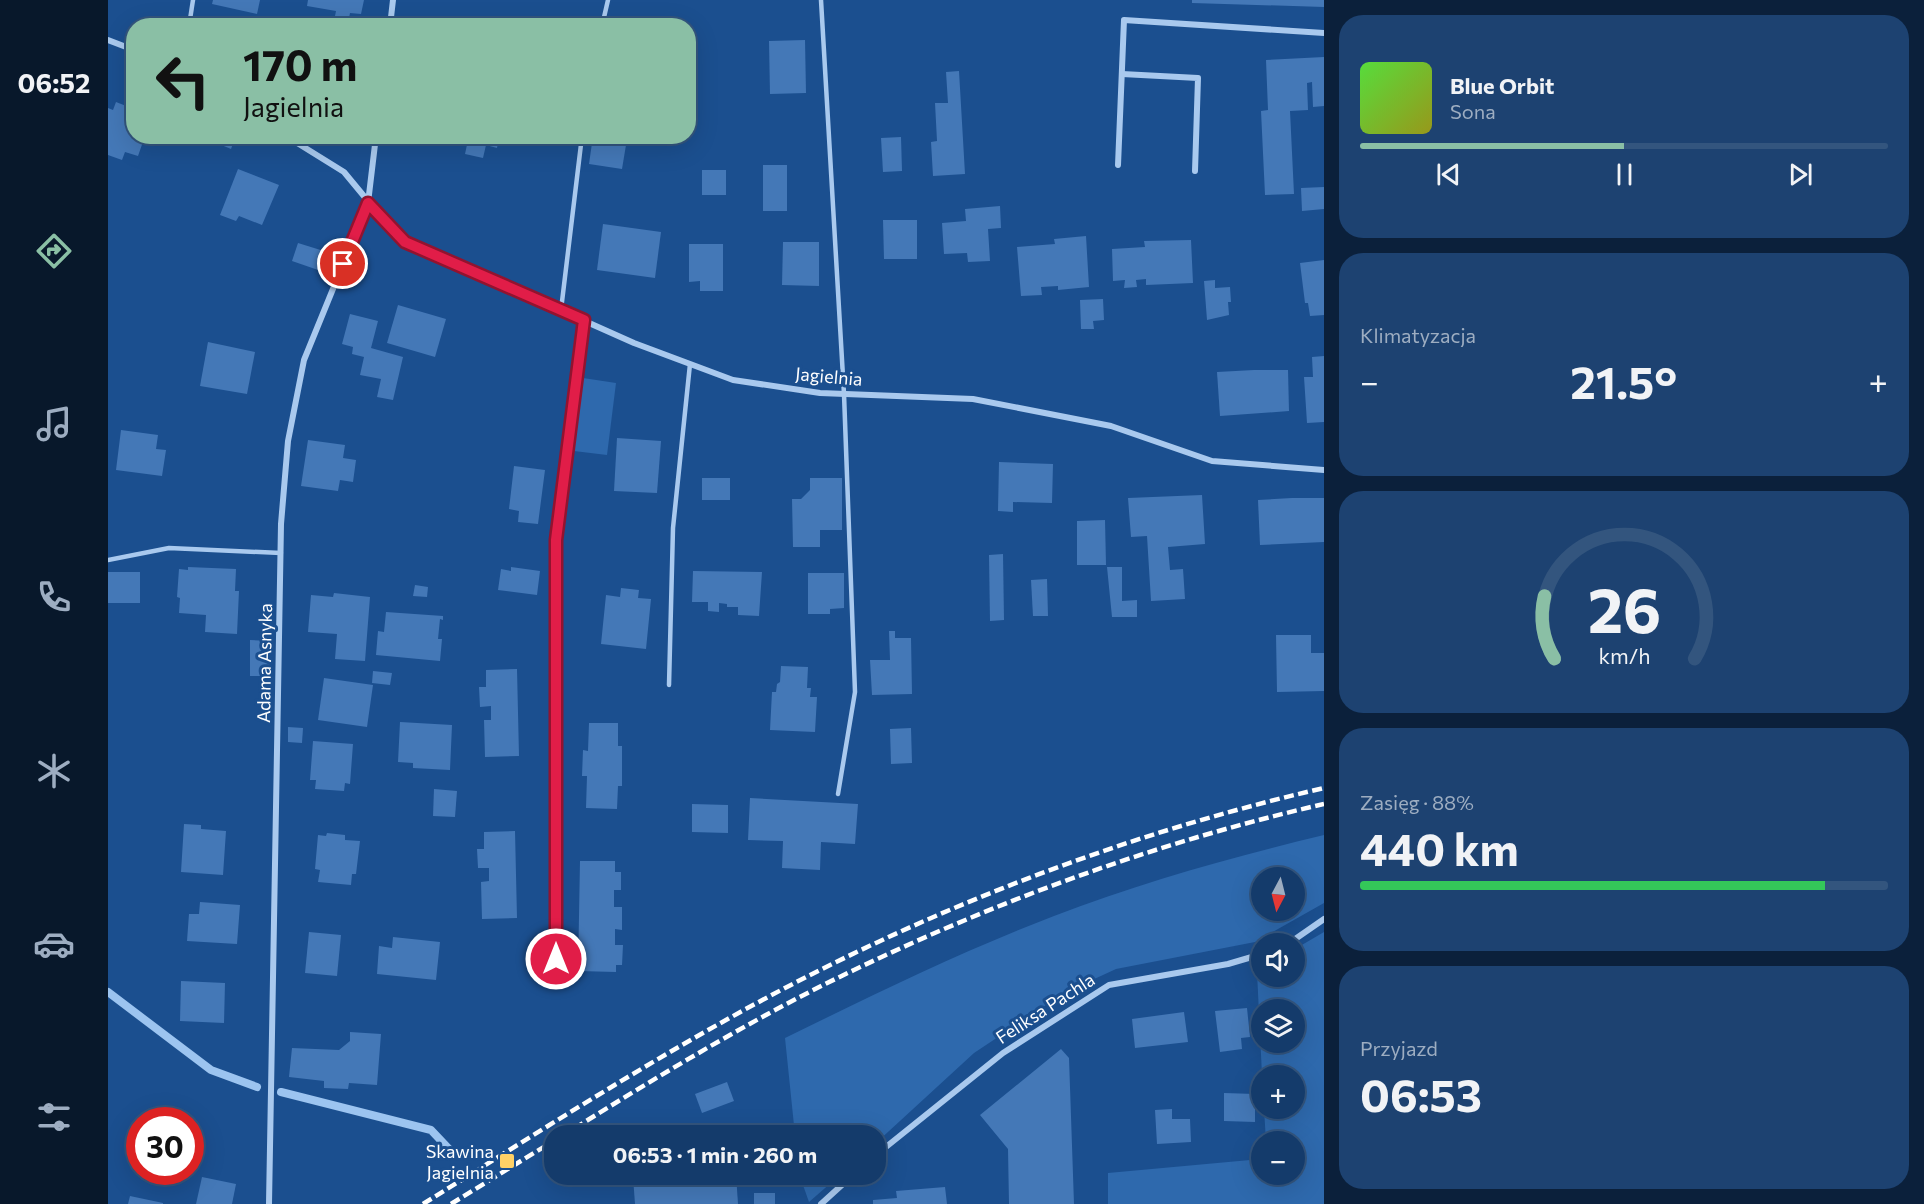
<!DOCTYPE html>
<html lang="pl">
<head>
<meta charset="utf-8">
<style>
  :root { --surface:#143b6b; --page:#1d4271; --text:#f1f3f6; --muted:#9dadc1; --line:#33557e; --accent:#8abfa5 }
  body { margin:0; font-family:Commissioner,sans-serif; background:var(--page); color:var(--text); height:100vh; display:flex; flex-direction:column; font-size:22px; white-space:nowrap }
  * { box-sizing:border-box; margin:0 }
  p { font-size:20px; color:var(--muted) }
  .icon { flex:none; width:33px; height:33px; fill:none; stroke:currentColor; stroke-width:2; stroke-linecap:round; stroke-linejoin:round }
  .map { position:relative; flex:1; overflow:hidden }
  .panel { display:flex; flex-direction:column; gap:15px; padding:15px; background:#0b203b; width:600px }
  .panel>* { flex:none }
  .hud { position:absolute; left:18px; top:18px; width:570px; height:126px; border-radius:24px; box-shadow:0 6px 24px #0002,0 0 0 2px var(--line); background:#8abfa5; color:#111; overflow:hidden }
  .needle { width:39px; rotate:187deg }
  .fabs { position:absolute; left:1143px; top:867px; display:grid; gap:12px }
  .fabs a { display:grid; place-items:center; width:54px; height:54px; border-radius:50%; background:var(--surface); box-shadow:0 6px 24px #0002,0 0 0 2px var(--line); font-size:30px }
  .speed { position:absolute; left:18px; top:1107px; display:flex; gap:12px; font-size:30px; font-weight:700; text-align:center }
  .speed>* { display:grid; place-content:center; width:78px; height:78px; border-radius:50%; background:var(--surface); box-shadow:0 6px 24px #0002,0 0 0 2px var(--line); line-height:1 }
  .speed .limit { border:9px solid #d22; background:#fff; color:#111 }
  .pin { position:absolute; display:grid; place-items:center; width:51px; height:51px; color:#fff; margin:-26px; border:3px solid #fff; border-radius:50%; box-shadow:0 2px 6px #0007 }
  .me { position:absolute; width:66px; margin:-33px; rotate:0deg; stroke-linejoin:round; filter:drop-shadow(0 0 4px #0008) }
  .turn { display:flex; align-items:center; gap:21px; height:126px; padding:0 18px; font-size:27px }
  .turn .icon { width:78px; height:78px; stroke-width:2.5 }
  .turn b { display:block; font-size:42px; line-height:51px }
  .big { font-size:45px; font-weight:700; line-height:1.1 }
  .panel .tile { flex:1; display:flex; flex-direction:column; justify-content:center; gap:9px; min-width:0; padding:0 21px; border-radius:24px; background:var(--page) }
  .panel .dial { align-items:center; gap:0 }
  .dial svg { height:156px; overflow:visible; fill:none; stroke:var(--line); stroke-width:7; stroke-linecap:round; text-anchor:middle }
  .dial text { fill:var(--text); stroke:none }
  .song { display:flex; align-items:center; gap:18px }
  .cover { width:72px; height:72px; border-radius:9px; background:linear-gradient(135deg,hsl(110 70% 55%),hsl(60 70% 35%)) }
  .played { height:6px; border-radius:3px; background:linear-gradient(90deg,var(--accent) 50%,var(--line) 50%) }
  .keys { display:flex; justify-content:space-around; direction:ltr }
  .heat { display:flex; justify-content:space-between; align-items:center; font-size:33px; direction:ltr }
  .charge { height:9px; border-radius:4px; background:linear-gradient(90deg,#34c759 88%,var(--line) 0) }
  .trip { position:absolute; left:436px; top:1125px; width:342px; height:60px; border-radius:24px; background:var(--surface); box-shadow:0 6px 24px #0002,0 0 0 2px var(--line); font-weight:700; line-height:60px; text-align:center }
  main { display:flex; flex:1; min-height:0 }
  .dock { display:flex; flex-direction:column; width:108px; justify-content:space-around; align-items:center; background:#08182b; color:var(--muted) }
  .dock .icon { width:42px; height:42px }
  .dock .on { color:var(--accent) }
  .dock b { font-size:27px; color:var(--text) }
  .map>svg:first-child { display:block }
</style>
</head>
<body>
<main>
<nav class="dock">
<b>06:52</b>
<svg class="icon on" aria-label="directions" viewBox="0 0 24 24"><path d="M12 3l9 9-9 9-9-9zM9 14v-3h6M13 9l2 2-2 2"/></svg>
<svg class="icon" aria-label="music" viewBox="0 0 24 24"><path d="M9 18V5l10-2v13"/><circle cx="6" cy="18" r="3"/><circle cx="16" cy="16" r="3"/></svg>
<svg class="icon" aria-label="phone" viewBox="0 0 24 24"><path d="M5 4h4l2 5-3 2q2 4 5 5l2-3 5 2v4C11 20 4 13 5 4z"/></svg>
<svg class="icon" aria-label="climate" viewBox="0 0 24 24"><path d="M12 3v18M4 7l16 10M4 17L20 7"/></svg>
<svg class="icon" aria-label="car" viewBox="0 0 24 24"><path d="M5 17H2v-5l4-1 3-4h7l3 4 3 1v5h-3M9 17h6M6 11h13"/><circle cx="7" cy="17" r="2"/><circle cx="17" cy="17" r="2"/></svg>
<svg class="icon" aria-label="filters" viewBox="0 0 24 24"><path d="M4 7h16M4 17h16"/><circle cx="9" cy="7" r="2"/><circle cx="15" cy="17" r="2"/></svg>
</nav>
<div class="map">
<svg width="1216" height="1204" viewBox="0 0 1216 1204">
  <rect width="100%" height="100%" fill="#1b4f8f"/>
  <!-- green -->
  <g fill="#2e69ad" fill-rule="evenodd">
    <polygon points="475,378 508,383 499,455 466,451"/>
    <path d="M 1216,835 L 1216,903 L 1147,942 L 1008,969 L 956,993 L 866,1053 L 768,1143 L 768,1136 L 687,1135 L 677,1038 C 765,995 854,951 946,916 C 1034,882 1125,857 1216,835 ZM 1154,878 L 1186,878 L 1186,910 L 1154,910 Z"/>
    <path d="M 1216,932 L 1216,1204 L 1000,1204 L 1000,1173 L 1153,1159 L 1154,1174 L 1186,1174 L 1186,1142 L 1158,1141 L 1156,1109 L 1186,1108 L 1186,1076 L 1154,1075 L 1149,972 L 1153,969 L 1154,976 L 1186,976 L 1187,949 ZM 1154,1010 L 1186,1010 L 1186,1042 L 1154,1042 Z"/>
    <polygon points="691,1174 732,1174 732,1175 701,1202"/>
  </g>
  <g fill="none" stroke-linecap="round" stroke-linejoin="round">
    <!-- stream -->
    <g stroke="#9cc4f0" stroke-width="8">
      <polyline points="0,992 103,1070 149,1087"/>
      <polyline points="173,1092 323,1130 341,1149"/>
    </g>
  </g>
  <!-- building -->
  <g fill="#4478b7">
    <polygon points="105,0 152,0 149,14 104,4"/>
    <polygon points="200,0 256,0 253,14 242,13 241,18 227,16 228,11 199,6"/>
    <polygon points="1084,0 1216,0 1216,7 1084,3"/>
    <polygon points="167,16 185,20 184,26 165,26"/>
    <polygon points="697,40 698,93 662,94 661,41"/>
    <polygon points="1216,57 1216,106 1205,107 1204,82 1199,83 1200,110 1182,111 1186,194 1157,195 1153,111 1160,110 1158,60"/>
    <polygon points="851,71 857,174 825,176 823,142 829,141 827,103 840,103 838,72"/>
    <polygon points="8,102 26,109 26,136 37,136 30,156 17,152 14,160 0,155 0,108 5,110"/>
    <polygon points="100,136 128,136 123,149 99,139"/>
    <polygon points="283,136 321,136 319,146 283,139"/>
    <polygon points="346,136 391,136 389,148 378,145 375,158 357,154 360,140"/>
    <polygon points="485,136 519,139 514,169 481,164"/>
    <polygon points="793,137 794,171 775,172 773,138"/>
    <rect x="655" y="165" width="24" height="46"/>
    <polygon points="130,169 171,185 154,225 131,216 128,221 112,215"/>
    <rect x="594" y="170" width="24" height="25"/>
    <polygon points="1216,187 1216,209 1194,211 1193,188"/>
    <polygon points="892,206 893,228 880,229 882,261 860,262 859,253 836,254 834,223 858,221 857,209"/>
    <polygon points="775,220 809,220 809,259 776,259"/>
    <polygon points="495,224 553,232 547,278 489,270"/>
    <polygon points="978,236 981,287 950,290 950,286 933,287 934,295 913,296 909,247 947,244 946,239"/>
    <polygon points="1083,240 1085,283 1038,285 1038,279 1028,280 1029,287 1016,288 1017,280 1005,281 1004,249 1037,247 1036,241"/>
    <polygon points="675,242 711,242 711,286 674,285"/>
    <polygon points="190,243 219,252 213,271 184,261"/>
    <polygon points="581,244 615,244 615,291 592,291 592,281 581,282"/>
    <polygon points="1216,260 1216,315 1202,316 1200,303 1197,303 1192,263"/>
    <polygon points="1107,280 1107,288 1122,287 1123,302 1120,302 1121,315 1099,320 1096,281"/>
    <polygon points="995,299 996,320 985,321 986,329 973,329 972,300"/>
    <polygon points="290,305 338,319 327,357 279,343"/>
    <polygon points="242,314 270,321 263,348 295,357 285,400 269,397 273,379 252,375 256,357 244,354 245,347 234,344"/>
    <polygon points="100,342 147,352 139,394 92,386"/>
    <polygon points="1216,356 1216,422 1199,423 1196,377 1205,377 1204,357"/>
    <polygon points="1146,370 1180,370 1181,411 1112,416 1109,372"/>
    <polygon points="13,430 50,435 48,449 58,450 54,476 8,470"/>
    <polygon points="509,438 553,441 549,493 506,491"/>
    <polygon points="200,440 237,445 235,458 248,460 245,482 232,480 230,491 193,486"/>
    <polygon points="891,462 945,464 944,503 905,502 905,512 890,511"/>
    <polygon points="406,466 437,470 430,524 410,522 411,511 401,509"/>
    <rect x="594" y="478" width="28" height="22"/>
    <polygon points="702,478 734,478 734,530 712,530 712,547 685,547 684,499 693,499 702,490"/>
    <polygon points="1094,495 1097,544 1060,547 1062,570 1075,569 1077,599 1043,601 1039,536 1023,537 1020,498"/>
    <polygon points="1184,498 1216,498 1216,542 1152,545 1150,500"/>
    <polygon points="997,520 998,565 969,565 969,521"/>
    <polygon points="895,554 896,620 882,621 881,555"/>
    <polygon points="80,567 128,569 127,591 131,591 129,634 97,632 98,615 71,613 72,598 69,597 71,569 80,570"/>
    <polygon points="403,567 432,571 429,595 390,590 393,569 403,571"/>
    <polygon points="999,567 1014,567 1014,601 1029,600 1029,617 1004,617"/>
    <polygon points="585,571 654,572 651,616 630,615 630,607 619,607 619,604 611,603 611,612 600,611 600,602 584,602"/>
    <rect x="0" y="572" width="32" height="31"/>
    <polygon points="700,573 736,573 736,608 722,609 722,614 700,614"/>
    <polygon points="939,579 940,616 925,616 923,580"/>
    <polygon points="307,585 320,587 319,597 305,596"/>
    <polygon points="513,588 531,590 530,598 543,599 538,649 493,644 498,595 512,597"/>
    <polygon points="226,593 262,597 257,661 227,659 229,634 200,632 203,595 225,597"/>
    <polygon points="278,612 335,616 335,620 332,619 330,639 334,639 332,661 268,655 270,631 276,632"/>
    <polygon points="781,631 787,631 787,638 803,638 804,694 764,695 762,660 782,660"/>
    <polygon points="1168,635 1203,635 1203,653 1216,653 1216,691 1169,692"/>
    <polygon points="142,640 162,641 161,676 142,676"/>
    <polygon points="673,666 700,667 699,688 703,688 702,697 709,697 707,732 662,730 664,692 668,692 669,684 672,682"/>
    <polygon points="409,669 411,756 377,757 376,720 383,720 383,706 372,707 371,687 378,687 378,670"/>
    <polygon points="265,671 284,673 282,685 264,683"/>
    <polygon points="216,678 265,685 259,727 210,720"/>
    <polygon points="292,722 344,725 342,770 305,768 305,763 290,762"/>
    <polygon points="481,723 510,723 510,746 514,746 514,786 510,786 509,809 478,808 479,776 474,776 475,750 480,751"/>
    <polygon points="180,727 195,728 194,743 180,742"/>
    <polygon points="803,728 804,763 783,764 782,729"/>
    <polygon points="205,741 245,744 242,784 237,783 236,791 207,789 208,780 202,780"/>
    <polygon points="326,789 349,791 347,817 325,816"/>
    <polygon points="642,798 750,804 747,844 713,842 712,870 674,868 675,841 640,840"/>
    <polygon points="584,804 620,805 620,833 584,832"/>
    <polygon points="76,824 93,825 93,829 118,831 115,875 73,872"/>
    <polygon points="407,831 409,918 374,919 373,882 381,881 381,868 370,868 369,849 376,849 376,832"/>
    <polygon points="219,833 237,835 237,840 252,841 248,874 244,874 243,885 210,882 212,870 207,869 210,835 218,836"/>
    <polygon points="472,861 507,861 507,872 513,872 513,890 506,890 506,907 514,907 514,930 507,929 507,945 515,945 514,965 508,965 508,972 470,971"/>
    <polygon points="92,902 132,905 129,944 79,941 81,914 91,914"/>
    <polygon points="201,932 233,935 229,976 197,973"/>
    <polygon points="285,937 332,942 328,980 269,974 271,946 284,948"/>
    <polygon points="73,981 117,983 116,1023 72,1021"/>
    <polygon points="1139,1008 1142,1037 1133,1038 1134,1049 1112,1052 1107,1011"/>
    <polygon points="1076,1012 1080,1042 1027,1048 1024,1019"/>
    <polygon points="242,1032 273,1034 269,1085 241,1083 240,1089 216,1088 216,1081 181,1077 184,1048 231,1050 242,1041"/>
    <polygon points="953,1049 961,1058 966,1204 901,1204 900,1149 872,1115"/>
    <polygon points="619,1082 626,1101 594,1113 587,1094"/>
    <polygon points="1116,1093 1147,1094 1147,1122 1116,1121"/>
    <polygon points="1064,1109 1064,1119 1082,1119 1083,1142 1049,1144 1047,1110"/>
    <polygon points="559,1174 628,1174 630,1204 527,1204 525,1177"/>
    <polygon points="94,1177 128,1184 124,1204 88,1204"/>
    <polygon points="837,1187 839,1204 765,1204 765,1200 789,1198 788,1191"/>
    <rect x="646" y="1193" width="21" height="11"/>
    <polygon points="22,1196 55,1203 55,1204 20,1204"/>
  </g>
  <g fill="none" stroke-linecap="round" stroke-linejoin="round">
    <!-- lane -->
    <g stroke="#a9c9ee" stroke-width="4.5">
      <polyline points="713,0 736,394 747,692 730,794"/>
      <polyline points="81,26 85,0"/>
      <polyline points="494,26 500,0"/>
      <polyline points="453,310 474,136"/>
      <polyline points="0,560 61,548 173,553"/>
      <polyline points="561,685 565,528 582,364"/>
    </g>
    <!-- street -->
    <g stroke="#a9c9ee" stroke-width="6">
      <polyline points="282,26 285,0"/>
      <polyline points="0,40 26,50"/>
      <polyline points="1014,74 1090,78 1087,171"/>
      <polyline points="178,136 236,172 284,230 297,241 526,343 625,380 712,393 865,399 1003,426 1104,461 1216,470"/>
      <polyline points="1010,165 1016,20 1216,33"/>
      <polyline points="1180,944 1216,919"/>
      <polyline points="448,983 448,540 476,320"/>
      <polyline points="768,1155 895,1053 1001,985 1120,964 1154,954"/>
      <polyline points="161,1204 173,524 180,441 196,360 260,203 268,136"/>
      <polyline points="713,1204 746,1174"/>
    </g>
    <!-- rail -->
    <g stroke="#fff" stroke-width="4.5" stroke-dasharray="10 4.5" stroke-linecap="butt">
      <path d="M 454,1136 C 549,1077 645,1018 746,970 C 896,898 1054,841 1216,804"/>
      <path d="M 315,1204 C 434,1130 553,1053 677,988 C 847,899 1029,831 1216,788"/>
      <polyline points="343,1204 447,1140"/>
    </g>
  </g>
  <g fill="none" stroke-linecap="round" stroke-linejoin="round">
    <!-- route casing -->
    <g stroke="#92132f" stroke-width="15">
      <polyline id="route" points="235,264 260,203 297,242 476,320 448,540 448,959"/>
    </g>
    <!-- route -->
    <use href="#route" stroke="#e11d48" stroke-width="10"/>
  </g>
  <!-- markers -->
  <rect fill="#ffd166" stroke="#1b4f8f" stroke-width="2" x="391" y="1153" width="16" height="16" rx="3"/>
  <g text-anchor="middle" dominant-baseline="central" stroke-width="6" stroke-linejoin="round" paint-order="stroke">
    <!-- street labels -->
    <g font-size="18" fill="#fff" stroke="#1b4f8f">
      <text transform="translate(721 376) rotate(5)">Jagielnia</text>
      <text transform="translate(156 663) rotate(-89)">Adama Asnyka</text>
      <text transform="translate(937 1008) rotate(-33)">Feliksa Pachla</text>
    </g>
    <!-- poi labels -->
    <g font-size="18" fill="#fff" stroke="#1b4f8f" text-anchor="end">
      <text x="386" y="1151">Skawina<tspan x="386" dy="21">Jagielnia</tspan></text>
    </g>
  </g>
</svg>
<div class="fabs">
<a><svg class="needle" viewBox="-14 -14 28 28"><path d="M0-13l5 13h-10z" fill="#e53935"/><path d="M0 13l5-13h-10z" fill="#9dadc1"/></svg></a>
<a><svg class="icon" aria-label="sound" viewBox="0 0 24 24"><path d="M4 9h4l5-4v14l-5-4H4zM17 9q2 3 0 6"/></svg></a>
<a><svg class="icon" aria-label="layers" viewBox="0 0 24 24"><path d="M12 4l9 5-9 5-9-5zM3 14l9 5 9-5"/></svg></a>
<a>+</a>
<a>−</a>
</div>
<div class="speed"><div class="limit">30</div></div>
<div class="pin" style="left:235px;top:264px;background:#d93025"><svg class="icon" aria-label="arrive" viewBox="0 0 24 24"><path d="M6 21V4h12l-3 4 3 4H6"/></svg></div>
<svg class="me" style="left:448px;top:959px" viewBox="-20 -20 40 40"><circle r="17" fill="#e11d48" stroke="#fff" stroke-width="3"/><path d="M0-11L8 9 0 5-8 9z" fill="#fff"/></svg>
<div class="trip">06:53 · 1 min · 260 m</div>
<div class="hud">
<div class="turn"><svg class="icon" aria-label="left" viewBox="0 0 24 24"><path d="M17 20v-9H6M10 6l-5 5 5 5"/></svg><div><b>170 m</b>Jagielnia</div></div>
</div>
</div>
<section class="panel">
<div class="tile">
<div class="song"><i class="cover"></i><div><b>Blue Orbit</b><p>Sona</p></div></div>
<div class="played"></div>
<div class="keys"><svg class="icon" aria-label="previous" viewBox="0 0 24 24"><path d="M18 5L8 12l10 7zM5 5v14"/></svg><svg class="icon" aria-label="pause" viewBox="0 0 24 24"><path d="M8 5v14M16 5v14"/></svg><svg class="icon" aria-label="next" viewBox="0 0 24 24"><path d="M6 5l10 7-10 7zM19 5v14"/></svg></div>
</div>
<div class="tile"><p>Klimatyzacja</p>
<div class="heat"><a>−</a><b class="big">21.5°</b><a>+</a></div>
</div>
<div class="tile dial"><svg viewBox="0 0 100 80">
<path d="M14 69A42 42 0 1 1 86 69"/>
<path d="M14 69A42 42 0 0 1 9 37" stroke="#8abfa5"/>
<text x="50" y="56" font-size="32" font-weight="700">26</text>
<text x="50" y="72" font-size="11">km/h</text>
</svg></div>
<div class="tile"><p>Zasięg · 88%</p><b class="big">440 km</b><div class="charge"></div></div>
<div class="tile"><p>Przyjazd</p><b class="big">06:53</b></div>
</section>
</main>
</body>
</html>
